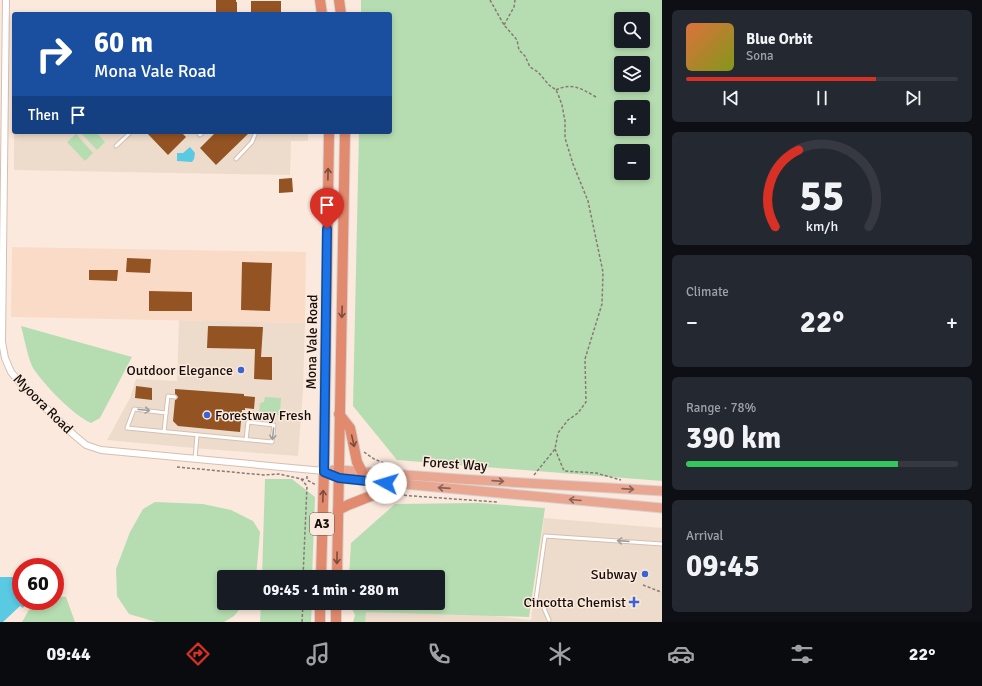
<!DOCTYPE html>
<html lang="en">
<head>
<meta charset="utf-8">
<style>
  :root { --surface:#171b24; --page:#242831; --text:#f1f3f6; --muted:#9ea1a6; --line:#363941; --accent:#d93025 }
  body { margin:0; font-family:Signika,sans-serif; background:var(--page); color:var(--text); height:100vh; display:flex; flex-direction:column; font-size:15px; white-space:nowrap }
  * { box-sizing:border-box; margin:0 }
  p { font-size:13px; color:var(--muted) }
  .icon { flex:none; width:22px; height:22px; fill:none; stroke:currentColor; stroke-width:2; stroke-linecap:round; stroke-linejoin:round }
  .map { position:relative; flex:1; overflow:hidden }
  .panel { display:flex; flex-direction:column; gap:10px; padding:10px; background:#0d0f14; width:320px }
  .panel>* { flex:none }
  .guide { position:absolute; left:12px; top:12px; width:380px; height:122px; border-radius:4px; box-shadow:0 2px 6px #0003; background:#1a4fa0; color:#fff; overflow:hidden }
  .controls { position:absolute; left:614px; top:12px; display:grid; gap:8px }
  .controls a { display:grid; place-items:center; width:36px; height:36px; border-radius:4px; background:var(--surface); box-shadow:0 2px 6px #0003; font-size:20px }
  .speed { position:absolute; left:12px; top:558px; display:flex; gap:8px; font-size:20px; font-weight:700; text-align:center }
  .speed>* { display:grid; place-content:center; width:52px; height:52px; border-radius:50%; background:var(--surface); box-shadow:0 2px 6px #0003; line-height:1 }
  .speed .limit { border:6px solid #d22; background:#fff; color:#111 }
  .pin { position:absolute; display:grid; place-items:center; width:34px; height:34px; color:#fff; margin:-41px -17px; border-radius:50% 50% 50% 0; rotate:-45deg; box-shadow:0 0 4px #0007 }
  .pin .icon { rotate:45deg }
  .me { position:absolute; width:44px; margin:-22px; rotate:276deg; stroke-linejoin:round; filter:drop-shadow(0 0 3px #0008) }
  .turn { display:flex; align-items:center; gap:14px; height:84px; padding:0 16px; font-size:18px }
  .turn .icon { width:52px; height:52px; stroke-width:2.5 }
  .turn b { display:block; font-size:28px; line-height:34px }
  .then { display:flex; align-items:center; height:38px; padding:0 16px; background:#0003; gap:8px; font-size:15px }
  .big { font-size:30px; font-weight:700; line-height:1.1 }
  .panel .card { flex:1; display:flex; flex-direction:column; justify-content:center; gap:6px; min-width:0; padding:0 14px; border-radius:6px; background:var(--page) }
  .panel .dial { align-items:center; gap:0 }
  .dial svg { height:104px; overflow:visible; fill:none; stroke:var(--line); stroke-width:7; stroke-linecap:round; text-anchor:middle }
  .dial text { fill:var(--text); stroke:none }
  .song { display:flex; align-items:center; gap:12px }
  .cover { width:48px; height:48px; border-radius:6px; background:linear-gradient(135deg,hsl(20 70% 55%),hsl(70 70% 35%)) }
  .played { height:4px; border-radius:2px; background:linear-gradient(90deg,var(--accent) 70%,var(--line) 70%) }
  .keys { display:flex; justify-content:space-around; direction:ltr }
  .heat { display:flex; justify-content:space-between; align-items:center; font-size:22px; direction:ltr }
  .charge { height:6px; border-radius:3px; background:linear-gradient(90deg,#34c759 78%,var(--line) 0) }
  .trip { position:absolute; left:217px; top:570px; width:228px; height:40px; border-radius:4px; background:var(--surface); box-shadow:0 2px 6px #0003; font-weight:700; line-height:40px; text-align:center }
  .tabs { display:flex; height:64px; justify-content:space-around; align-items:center; background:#090b0e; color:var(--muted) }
  .tabs .icon { width:28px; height:28px }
  .tabs .active { color:var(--accent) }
  .tabs b { font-size:18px; color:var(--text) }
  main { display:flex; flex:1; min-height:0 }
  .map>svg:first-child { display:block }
</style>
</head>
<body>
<main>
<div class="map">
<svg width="662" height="622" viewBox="0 0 662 622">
  <rect width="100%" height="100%" fill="#fce9dd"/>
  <!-- commercial -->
  <g fill="#eddccb">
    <polygon points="14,132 305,132 308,133 308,141 291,141 290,175 14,170"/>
    <polygon points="179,320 305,323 303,391 298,456 205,449 107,440 130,398 136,379 177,381"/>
    <polygon points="544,518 662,528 662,622 363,622 363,609 407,607 531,620"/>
  </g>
  <!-- built -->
  <polygon fill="#fadbc8" points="12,247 306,252 305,323 11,317"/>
  <!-- green -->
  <g fill="#b6ddb1" fill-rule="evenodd">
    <path d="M 361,0 L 662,0 L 662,481 L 397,460 L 353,406 L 359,132 L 390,132 L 390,14 L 361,14 ZM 621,19 L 643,19 L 643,41 L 621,41 ZM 621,63 L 643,63 L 643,85 L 621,85 ZM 621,107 L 643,107 L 643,129 L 621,129 ZM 621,151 L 643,151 L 643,173 L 621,173 Z"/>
    <polygon points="80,132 96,132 105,142 97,150"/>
    <polygon points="76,134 93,153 85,161 67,142"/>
    <path d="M 21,326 L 132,357 L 100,418 L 91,423 C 73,415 45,386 33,368 C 28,359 24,337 21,326 Z"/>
    <polygon points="265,397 281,398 280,415 259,414 260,403 264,402"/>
    <polygon points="265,479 292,479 315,497 312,577 262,577"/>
    <polygon points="155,502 203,504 231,510 253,521 260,532 256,577 224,577 224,603 245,603 234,616 224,622 156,622 129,614 117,596 116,569 130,532 143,509"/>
    <polygon points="479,503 545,508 529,617 366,612 365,622 353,622 355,615 349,603 438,603 438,577 349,577 351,543 395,504"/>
    <polygon points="55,596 66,597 75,622 22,622 34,601 55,601"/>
    <polygon points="261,603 312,603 311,622 260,622"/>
  </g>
  <!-- water -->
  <g fill="#5acae3">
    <polygon points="190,147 195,153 194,159 192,162 177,161 177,153 183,153"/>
    <polygon points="0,577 21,577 21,601 27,601 23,608 20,606 3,622 0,622"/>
  </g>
  <!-- building -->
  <g fill="#945322">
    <polygon points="216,0 236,0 236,2 237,2 237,14 216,14"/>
    <rect x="251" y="1" width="30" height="13"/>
    <polygon points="146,132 181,132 186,137 168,155"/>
    <polygon points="216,132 250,132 216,165 200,148"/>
    <polygon points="292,178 293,192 279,193 279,179"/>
    <polygon points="127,258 151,259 150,273 126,272"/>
    <polygon points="242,262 272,263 270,311 241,310"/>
    <polygon points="89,270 118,270 117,281 89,280"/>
    <polygon points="149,291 192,292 192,311 149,311"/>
    <polygon points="208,326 263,327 261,357 272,357 272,380 254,379 255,349 207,348"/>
    <polygon points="136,386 152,388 152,400 135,398"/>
    <polygon points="175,389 244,394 244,396 255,397 254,409 245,408 245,410 242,410 240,432 178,426 173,421 175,400 177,399 178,397 175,394"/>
  </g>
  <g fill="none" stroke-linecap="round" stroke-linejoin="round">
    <!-- service casing -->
    <g stroke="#d6bfb1" stroke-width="5">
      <g id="service">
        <polyline points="198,132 200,135 203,132"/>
        <polyline points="116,146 131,132"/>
        <polyline points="236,159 252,142 256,132"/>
        <polyline points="166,413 168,396 175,397"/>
        <path d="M 164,432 L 166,413 L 134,409 L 127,428 C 175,433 224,437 272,442 L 274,425 L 248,422 L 246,440"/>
        <polyline points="195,459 197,435"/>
        <polyline points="549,620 543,606 536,599 545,536 662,544"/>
      </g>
    </g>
    <!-- minor casing -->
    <g stroke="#d6bfb1" stroke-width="8">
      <polyline id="minor" points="6,0 2,342 5,358 11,372 21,384 74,435 86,445 101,450 324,471"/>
    </g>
    <!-- primary casing -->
    <g stroke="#d5d4d3" stroke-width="11">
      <g id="primary">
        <polyline points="333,470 339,470 459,479 662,491"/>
        <polyline points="324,471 339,478 662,508"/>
      </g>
    </g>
    <!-- trunk casing -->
    <g stroke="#d5d4d3" stroke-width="12">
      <g id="trunk">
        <polyline points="320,0 322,14"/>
        <polyline points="339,0 341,14"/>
        <polyline points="339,414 350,428 357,462 362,472"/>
        <polyline points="338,510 348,505 401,484"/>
        <polyline points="321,577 324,471 329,132"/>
        <polyline points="337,577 345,132"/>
        <polyline points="320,622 320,603"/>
        <polyline points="336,622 336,603"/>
      </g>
    </g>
    <!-- path -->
    <g stroke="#877a72" stroke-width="1.5" stroke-dasharray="3 2" stroke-linecap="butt">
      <polyline points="490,0 504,25 517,40 519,50 525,56 530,67 538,72 549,85 556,90 558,94 562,105 565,121 565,138 573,164 588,201 603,272 602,304 585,359 586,402 578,413 568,420 558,433 555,449 534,475"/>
      <polyline points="504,25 514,7 515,0"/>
      <path d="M 556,90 C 572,82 582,89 596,97"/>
      <polyline points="555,449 564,471 596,473 621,480"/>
      <polyline points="364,452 374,459 389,465"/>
      <polyline points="177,467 264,475 279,474 306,480"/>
      <polyline points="307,476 307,480 316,485"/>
      <polyline points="301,479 307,486 303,577"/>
      <polyline points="399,495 497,502"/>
      <polyline points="643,585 661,592"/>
      <polyline points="302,622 303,603"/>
    </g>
    <!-- service -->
    <use href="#service" stroke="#fff" stroke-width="3"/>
    <!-- minor -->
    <use href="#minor" stroke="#fff" stroke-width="6"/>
    <!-- primary -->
    <use href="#primary" stroke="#e9a792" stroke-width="9"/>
    <!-- trunk -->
    <use href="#trunk" stroke="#e28a6e" stroke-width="10"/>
  </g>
  <!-- one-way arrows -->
  <defs><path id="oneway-shaft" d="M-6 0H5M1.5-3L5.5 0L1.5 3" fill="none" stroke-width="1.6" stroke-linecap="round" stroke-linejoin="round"/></defs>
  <g stroke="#7c4c3c">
    <use href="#oneway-shaft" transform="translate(328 174) rotate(-89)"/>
    <use href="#oneway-shaft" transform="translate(342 312) rotate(92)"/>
    <use href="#oneway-shaft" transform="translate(353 441) rotate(77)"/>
    <use href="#oneway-shaft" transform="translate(323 496) rotate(-88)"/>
    <use href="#oneway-shaft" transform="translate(337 558) rotate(91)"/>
  </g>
  <g stroke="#a19f9d">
    <use href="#oneway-shaft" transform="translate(144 410) rotate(6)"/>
    <use href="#oneway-shaft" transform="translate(273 434) rotate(96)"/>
    <use href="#oneway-shaft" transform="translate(623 541) rotate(-176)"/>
  </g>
  <g stroke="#8a6254">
    <use href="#oneway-shaft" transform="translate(498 481) rotate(4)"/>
    <use href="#oneway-shaft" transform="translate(444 488) rotate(-176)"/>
    <use href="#oneway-shaft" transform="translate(628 489) rotate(4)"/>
    <use href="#oneway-shaft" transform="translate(575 500) rotate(-175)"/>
  </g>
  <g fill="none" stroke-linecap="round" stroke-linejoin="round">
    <!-- route casing -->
    <g stroke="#114b97" stroke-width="10">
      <polyline id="route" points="327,229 324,472 339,478 386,483"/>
    </g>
    <!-- route -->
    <use href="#route" stroke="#1a73e8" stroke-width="7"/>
  </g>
  <!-- markers -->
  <g fill="#3a63d4" stroke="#fce9dd" stroke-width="1.5">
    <circle cx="241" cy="370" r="4"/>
    <circle cx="207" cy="415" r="4"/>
    <circle cx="645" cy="574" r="4"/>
    <path d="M632 596h4v4h4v4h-4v4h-4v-4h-4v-4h4z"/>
  </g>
  <g text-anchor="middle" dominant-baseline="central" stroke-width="3" stroke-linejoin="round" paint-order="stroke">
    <!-- shield labels -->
    <rect fill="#fce9dd" stroke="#5a5049" stroke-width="1" x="310" y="513" width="24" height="22" rx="3"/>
    <g font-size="13" font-weight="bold" fill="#150e09">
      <text x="322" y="524">A3</text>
    </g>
    <!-- street labels -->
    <g font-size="14" fill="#150e09" stroke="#fce9dd">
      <text transform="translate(312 342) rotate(-89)">Mona Vale Road</text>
      <text transform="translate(43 404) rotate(45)">Myoora Road</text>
      <text transform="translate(455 464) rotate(4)">Forest Way</text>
    </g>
    <!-- poi labels -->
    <g font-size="14" fill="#150e09" stroke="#fce9dd" text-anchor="end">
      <text x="233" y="370">Outdoor Elegance</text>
      <text x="215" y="415" text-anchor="start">Forestway Fresh</text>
      <text x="637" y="574">Subway</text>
      <text x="626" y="602">Cincotta Chemist</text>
    </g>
  </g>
</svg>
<div class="controls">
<a><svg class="icon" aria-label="search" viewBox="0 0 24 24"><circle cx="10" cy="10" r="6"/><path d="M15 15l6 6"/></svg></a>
<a><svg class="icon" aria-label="layers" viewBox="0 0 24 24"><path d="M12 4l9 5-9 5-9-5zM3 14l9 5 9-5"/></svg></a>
<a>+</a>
<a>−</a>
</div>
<div class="speed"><div class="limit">60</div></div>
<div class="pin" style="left:327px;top:229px;background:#d93025"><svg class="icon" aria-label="arrive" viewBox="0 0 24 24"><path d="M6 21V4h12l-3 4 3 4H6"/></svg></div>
<svg class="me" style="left:386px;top:483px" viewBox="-20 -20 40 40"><circle r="19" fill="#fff"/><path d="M0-13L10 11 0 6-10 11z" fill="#1a73e8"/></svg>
<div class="trip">09:45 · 1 min · 280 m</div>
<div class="guide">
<div class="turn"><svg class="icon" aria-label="right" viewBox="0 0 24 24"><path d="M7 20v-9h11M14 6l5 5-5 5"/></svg><div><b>60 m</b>Mona Vale Road</div></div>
<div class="then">Then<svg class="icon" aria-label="arrive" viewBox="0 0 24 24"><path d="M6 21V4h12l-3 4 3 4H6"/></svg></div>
</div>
</div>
<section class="panel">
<div class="card">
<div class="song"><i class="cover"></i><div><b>Blue Orbit</b><p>Sona</p></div></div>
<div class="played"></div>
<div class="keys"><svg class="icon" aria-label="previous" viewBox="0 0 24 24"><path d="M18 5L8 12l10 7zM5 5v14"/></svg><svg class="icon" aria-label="pause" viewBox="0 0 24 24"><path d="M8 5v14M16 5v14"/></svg><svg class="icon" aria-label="next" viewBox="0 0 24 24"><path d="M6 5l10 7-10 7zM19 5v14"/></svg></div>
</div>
<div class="card dial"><svg viewBox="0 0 100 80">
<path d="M14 69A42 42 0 1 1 86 69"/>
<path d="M14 69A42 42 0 0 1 32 10" stroke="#d93025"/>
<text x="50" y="56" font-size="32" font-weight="700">55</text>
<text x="50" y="72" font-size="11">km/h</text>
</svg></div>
<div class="card"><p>Climate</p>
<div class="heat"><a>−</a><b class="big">22°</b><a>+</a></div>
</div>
<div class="card"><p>Range · 78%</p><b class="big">390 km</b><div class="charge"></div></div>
<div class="card"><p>Arrival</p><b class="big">09:45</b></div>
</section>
</main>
<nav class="tabs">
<b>09:44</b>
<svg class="icon active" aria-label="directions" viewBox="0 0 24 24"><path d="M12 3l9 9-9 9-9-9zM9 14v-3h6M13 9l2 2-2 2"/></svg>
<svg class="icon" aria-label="music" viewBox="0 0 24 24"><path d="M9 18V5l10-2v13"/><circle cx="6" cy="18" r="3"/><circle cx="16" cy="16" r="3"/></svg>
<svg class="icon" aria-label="phone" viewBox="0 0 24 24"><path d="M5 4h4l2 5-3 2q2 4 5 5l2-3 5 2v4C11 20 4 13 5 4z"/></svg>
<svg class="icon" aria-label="climate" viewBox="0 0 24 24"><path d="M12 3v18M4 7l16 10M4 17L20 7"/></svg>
<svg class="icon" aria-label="car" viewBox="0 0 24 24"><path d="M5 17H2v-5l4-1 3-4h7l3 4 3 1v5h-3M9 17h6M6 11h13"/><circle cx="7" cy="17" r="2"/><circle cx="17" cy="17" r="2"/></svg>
<svg class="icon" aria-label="filters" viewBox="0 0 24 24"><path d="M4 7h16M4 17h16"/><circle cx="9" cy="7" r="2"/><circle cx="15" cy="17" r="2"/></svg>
<b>22°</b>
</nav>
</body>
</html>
